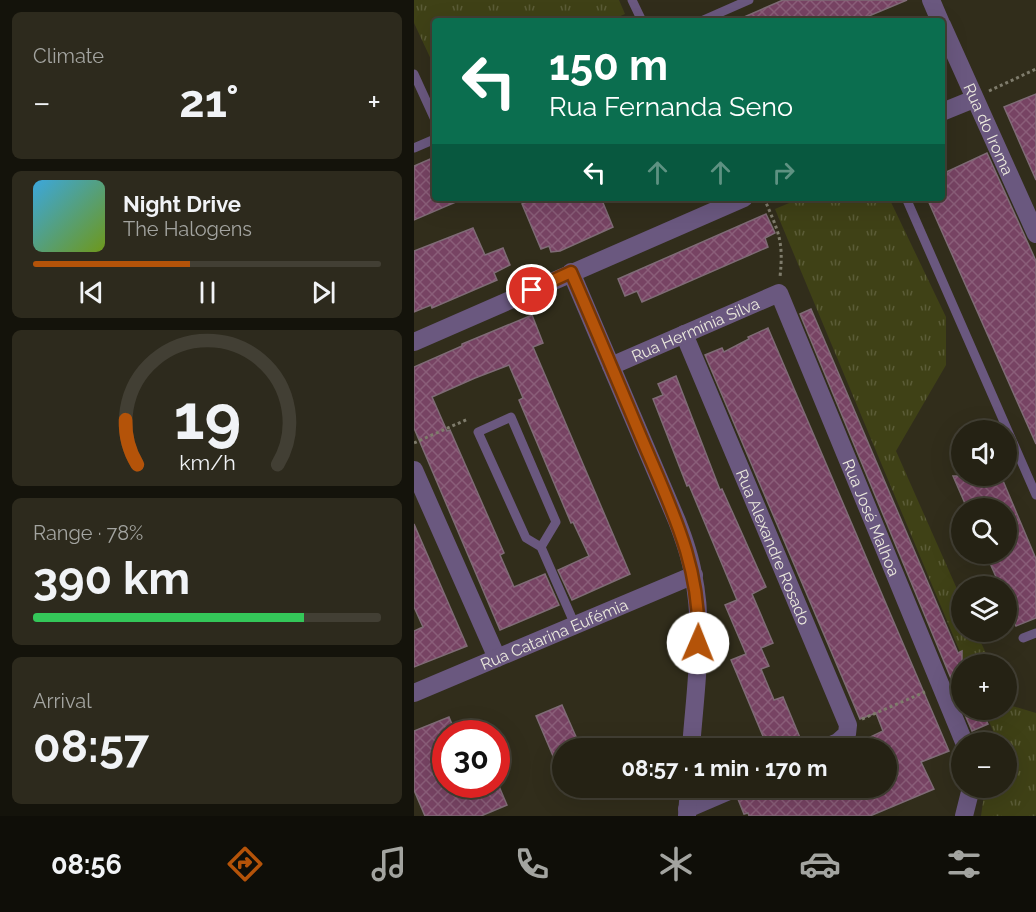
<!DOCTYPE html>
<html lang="en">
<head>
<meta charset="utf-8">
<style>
  :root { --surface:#252214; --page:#2d2a1d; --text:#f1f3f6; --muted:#a3a4a0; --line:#423f34; --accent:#b45309 }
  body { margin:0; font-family:Raleway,sans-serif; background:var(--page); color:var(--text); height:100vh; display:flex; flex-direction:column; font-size:22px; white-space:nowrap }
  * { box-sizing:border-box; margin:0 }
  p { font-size:20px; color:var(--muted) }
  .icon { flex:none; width:33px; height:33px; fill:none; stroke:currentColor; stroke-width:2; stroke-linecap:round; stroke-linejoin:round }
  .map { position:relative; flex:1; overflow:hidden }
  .side { display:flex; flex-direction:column; gap:12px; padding:12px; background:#14130b; width:414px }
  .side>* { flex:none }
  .top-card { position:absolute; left:18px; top:18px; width:513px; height:183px; border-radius:6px; box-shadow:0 6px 24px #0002,0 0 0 2px var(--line); background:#0b6e4f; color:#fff; overflow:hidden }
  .buttons { position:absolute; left:537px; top:420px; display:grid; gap:12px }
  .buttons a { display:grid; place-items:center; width:66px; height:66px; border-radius:50%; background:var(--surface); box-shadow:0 6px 24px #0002,0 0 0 2px var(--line); font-size:30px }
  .speed { position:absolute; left:18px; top:720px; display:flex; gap:12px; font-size:30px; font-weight:700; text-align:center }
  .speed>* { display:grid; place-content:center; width:78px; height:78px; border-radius:50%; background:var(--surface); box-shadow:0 6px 24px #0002,0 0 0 2px var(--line); line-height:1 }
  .speed .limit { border:9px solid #d22; background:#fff; color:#111 }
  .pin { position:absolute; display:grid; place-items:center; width:51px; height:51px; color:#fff; margin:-26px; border:3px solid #fff; border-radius:50%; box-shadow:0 2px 6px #0007 }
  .me { position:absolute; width:66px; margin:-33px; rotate:1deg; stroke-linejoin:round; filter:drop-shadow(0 0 4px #0008) }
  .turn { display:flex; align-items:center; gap:21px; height:126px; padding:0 18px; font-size:27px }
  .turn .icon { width:78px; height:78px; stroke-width:2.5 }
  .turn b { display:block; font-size:42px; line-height:51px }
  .lanes { display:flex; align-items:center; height:57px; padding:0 18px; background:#0003; justify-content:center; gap:30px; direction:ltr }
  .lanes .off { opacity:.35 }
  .big { font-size:45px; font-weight:700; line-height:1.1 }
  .side .tile { flex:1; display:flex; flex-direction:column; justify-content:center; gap:9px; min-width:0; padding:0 21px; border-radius:9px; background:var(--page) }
  .side .dial { align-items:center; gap:0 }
  .dial svg { height:156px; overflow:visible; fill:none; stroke:var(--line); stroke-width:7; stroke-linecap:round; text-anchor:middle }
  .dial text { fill:var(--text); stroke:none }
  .song { display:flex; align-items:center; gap:18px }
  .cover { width:72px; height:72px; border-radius:9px; background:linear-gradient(135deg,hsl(200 70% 55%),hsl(80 70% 35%)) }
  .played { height:6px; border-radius:3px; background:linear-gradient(90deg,var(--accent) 45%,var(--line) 45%) }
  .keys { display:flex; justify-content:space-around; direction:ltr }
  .heat { display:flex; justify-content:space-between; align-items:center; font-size:33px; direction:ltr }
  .charge { height:9px; border-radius:4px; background:linear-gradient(90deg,#34c759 78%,var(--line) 0) }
  .trip { position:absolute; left:138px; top:738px; width:345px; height:60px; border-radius:30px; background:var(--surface); box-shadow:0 6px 24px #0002,0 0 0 2px var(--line); font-weight:700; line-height:60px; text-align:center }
  .tabs { display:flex; height:96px; justify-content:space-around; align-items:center; background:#0f0e08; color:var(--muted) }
  .tabs .icon { width:42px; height:42px }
  .tabs .on { color:var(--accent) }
  .tabs b { font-size:27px; color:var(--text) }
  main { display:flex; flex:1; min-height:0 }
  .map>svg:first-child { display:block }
</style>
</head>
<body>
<main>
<section class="side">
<div class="tile"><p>Climate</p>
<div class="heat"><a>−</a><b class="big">21°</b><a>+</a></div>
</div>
<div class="tile">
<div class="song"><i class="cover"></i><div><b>Night Drive</b><p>The Halogens</p></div></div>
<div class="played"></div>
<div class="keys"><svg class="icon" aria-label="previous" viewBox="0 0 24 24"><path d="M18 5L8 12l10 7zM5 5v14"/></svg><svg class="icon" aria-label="pause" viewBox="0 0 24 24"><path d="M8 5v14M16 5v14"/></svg><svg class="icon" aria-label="next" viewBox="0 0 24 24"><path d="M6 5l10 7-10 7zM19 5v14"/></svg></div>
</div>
<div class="tile dial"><svg viewBox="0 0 100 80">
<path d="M14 69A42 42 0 1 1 86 69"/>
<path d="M14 69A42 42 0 0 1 8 46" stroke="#b45309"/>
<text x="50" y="56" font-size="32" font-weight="700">19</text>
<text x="50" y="72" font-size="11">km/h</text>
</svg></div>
<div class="tile"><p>Range · 78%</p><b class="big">390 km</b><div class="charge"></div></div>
<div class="tile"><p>Arrival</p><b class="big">08:57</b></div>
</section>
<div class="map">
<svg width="622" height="816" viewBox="0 0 622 816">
  <defs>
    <pattern id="grass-tufts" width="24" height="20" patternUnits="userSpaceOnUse" patternTransform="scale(1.5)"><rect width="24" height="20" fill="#3f4116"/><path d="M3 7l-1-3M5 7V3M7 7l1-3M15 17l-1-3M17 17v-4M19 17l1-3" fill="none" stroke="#5b5c37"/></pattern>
    <pattern id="building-cross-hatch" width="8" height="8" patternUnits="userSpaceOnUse" patternTransform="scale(1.5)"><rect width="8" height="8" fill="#774363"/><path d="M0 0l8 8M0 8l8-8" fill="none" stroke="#8a5e79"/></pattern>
  </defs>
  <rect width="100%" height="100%" fill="#312d1b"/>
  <!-- grass -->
  <g fill="url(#grass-tufts)">
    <polygon points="0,0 205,0 211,14 195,21 21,21 21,68 0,23"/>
    <polygon points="387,198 475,198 532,317 532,365 482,451 547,598 548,632 562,632 577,664 551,664 361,209"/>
    <polygon points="593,699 595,705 622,713 622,816 567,816 571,788 592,788 592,742 578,742 580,733 570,710 592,710"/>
  </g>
  <!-- building -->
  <g fill="url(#building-cross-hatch)" stroke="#7f6b76" stroke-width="1.5">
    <polygon points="369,0 493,0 443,21 321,21"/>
    <polygon points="622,94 622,180 590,107"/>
    <polygon points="573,153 622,261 622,444 513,198 528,198 528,174"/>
    <polygon points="21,157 21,198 51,198 0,220 0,166"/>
    <polygon points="122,198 187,198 199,227 146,251 137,252 135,246 127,249 108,204"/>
    <polygon points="352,214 361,233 351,238 354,247 228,302 223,291 211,296 204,279"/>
    <polygon points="59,228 71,255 89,248 96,265 80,273 83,280 18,308 17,305 0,312 0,251"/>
    <polygon points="397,309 544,653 548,651 548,705 386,314"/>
    <polygon points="118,315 129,343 119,347 216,574 158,600 144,570 175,556 159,522 157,523 105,400 109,398 95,365 61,378 18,397 33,431 36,430 90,553 86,555 100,587 131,574 145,605 86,630 0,428 0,367 48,346 48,344"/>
    <polygon points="354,328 535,751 507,762 520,789 456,816 335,816 334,813 330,814 324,799 344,788 472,788 472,748 434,748 469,731 462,713 446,719 291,355 308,348 310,352 335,339 334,337"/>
    <polygon points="262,376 306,490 308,489 352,587 338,594 359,643 347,648 355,666 347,669 360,700 369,697 387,740 364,748 354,748 317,660 332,654 311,605 323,600 275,485 273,486 239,399 249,395 244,384"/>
    <polygon points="539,476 587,476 622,559 622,618 602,626 592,603 592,586 586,586 572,554 592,554 592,508 553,508"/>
    <polygon points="0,524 53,646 0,667 0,631 9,627 0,607"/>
    <polygon points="148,705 167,748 148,748 148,777 122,716"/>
    <polygon points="549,710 568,710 574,724 558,731"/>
    <polygon points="35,717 42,734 32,734 32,784 84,784 93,805 67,816 11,816 0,790 0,731"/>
  </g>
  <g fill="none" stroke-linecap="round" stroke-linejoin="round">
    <!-- path -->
    <g stroke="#7f7c6c" stroke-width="3" stroke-dasharray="3 3" stroke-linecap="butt">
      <polyline points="575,91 622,69"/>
      <path d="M 350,198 C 364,231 370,240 366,277"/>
      <polyline points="0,443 54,419"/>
      <polyline points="448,719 511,692"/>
    </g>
    <!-- lane -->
    <g stroke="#6a587f" stroke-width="9">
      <polyline points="218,0 228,21"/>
      <polyline points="287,21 335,0"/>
      <polyline points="0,74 21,120"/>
      <polyline points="0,148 21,139"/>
      <polyline points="492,198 622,495"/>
      <polyline points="127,547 112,538 64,432 97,417 142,522 127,547 161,625"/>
      <polyline points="609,638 622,633"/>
    </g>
    <!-- street -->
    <g stroke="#6a587f" stroke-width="18">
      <polyline points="517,0 526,21"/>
      <path id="s1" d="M 528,25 L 622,234"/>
      <polyline points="528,112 560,99"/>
      <path d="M 157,272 L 263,521 C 270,539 276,556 279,574 C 291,630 281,692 277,748"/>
      <path id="s2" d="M 270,334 L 434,725 L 433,734 L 424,742 L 410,748"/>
      <polyline points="0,342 330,198"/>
      <path id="s3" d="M 197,366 L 365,293 L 550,742"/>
      <polyline points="0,470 83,658"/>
      <path id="s4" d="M 0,693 L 280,575"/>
      <polyline points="273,809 322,788"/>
      <polyline points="273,816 275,788"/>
      <polyline points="550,816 557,788"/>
    </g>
  </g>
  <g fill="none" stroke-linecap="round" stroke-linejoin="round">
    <!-- route casing -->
    <g stroke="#753606" stroke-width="15">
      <path id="route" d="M 118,290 L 157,272 C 181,327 204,382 227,437 C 256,506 288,567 284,643"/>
    </g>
    <!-- route -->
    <use href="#route" stroke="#b45309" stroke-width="10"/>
  </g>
  <g text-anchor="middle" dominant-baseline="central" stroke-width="5" stroke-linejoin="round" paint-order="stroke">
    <!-- street labels -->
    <g font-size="16" fill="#ebe9dd" stroke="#272312">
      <text stroke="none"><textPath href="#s1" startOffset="114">Rua do Iroma</textPath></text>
      <text stroke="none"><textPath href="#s3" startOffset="92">Rua Hermínia Silva</textPath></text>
      <text stroke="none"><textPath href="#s3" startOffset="426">Rua José Malhoa</textPath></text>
      <text stroke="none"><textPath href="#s2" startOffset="231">Rua Alexandre Rosado</textPath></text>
      <text stroke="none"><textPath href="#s4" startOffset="152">Rua Catarina Eufémia</textPath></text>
    </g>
  </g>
</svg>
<div class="buttons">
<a><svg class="icon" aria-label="sound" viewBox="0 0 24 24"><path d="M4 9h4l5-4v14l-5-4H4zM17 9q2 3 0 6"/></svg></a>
<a><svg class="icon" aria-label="search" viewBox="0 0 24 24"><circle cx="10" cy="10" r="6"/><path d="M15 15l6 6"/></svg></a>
<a><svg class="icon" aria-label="layers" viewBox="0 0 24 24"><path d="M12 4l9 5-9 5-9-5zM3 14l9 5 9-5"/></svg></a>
<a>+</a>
<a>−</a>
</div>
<div class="speed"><div class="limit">30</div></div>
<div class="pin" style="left:118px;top:290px;background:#d93025"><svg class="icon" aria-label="arrive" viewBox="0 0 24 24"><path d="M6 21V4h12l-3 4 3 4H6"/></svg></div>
<svg class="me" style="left:284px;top:643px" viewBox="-20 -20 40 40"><circle r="19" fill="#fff"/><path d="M0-13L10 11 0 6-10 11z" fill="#b45309"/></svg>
<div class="trip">08:57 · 1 min · 170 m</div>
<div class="top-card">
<div class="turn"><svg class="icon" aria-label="left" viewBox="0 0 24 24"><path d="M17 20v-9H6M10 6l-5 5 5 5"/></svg><div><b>150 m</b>Rua Fernanda Seno</div></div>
<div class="lanes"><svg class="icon" aria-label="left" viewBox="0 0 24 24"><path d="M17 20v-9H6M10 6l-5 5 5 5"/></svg><svg class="icon off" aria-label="ahead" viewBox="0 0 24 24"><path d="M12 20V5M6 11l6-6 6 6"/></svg><svg class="icon off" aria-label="ahead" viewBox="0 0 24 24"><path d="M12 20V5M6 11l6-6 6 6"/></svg><svg class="icon off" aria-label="right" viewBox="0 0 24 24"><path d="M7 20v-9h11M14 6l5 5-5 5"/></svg></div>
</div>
</div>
</main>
<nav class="tabs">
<b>08:56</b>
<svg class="icon on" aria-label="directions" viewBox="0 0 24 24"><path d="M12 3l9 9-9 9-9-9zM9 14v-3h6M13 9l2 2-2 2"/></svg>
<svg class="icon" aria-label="music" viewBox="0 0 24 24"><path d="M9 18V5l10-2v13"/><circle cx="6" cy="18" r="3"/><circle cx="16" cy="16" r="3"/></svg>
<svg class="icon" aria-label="phone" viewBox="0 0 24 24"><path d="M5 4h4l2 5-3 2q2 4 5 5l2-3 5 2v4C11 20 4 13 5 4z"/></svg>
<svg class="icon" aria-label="climate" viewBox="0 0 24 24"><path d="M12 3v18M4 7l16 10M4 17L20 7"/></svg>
<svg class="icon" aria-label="car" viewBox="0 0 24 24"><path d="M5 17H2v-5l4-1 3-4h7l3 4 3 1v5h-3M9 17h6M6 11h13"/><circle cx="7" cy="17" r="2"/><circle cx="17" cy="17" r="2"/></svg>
<svg class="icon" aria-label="filters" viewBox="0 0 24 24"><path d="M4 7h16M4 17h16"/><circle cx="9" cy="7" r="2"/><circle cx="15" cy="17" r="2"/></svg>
</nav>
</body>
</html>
